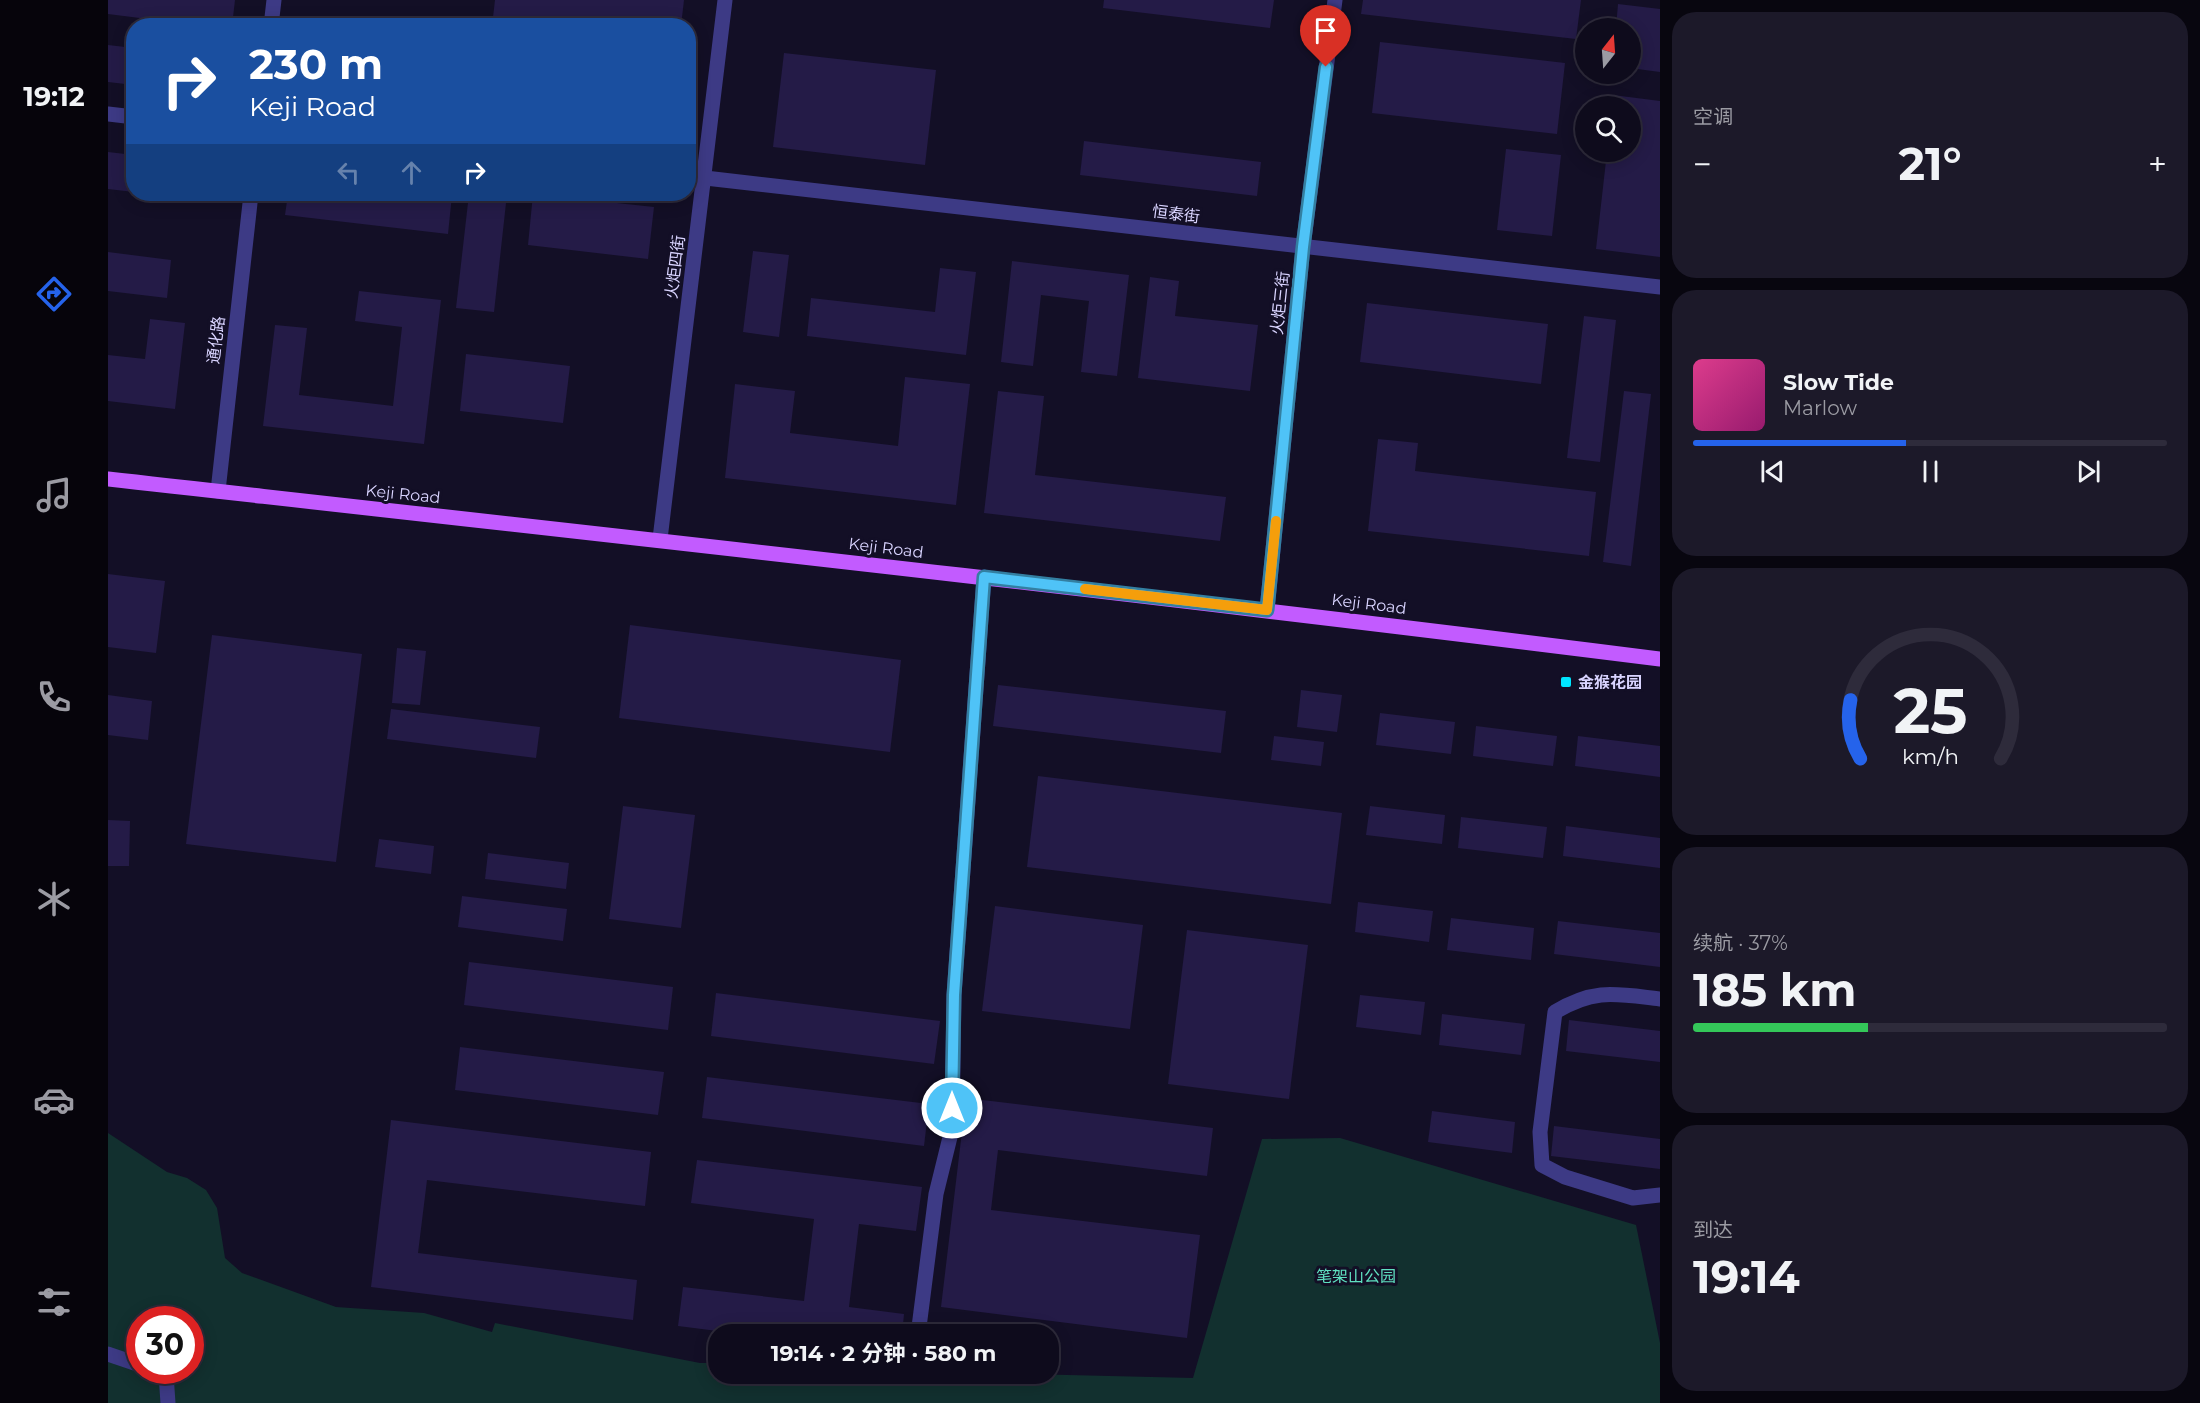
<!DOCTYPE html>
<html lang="zh">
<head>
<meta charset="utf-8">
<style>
  :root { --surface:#0e0b1c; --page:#1c1929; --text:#f1f3f6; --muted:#9b9ba3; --line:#2e2b3b; --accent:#2563eb }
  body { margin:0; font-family:Montserrat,"Noto Sans SC",sans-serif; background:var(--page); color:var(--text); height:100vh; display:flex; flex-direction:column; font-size:22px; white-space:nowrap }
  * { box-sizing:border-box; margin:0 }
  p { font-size:20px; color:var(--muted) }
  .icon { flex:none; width:33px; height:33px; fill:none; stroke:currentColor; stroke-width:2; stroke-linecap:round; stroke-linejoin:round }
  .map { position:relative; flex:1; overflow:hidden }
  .sheet { display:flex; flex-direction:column; gap:12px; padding:12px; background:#08060f; width:540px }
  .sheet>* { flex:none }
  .guide { position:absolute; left:18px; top:18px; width:570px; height:183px; border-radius:24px; box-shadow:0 3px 15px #0003,0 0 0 2px var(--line); background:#1a4fa0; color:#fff; overflow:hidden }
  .needle { width:39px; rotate:17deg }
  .fabs { position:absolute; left:1467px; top:18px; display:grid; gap:12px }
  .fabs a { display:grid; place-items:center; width:66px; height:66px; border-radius:50%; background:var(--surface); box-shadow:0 3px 15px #0003,0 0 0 2px var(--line); font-size:30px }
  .speed { position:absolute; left:18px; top:1306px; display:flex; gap:12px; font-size:30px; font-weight:700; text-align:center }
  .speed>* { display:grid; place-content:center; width:78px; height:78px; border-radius:50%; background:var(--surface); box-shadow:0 3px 15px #0003,0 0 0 2px var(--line); line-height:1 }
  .speed .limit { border:9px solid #d22; background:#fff; color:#111 }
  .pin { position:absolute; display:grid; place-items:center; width:51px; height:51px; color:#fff; margin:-62px -26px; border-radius:50% 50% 50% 0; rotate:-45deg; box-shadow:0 0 6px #0007 }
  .pin .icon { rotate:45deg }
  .me { position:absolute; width:66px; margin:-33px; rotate:0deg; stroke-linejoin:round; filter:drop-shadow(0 0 4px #0008) }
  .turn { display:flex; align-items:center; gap:21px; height:126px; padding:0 24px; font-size:27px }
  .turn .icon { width:78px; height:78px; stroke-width:2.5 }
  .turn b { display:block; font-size:42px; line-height:51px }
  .lanes { display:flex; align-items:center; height:57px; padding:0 24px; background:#0003; justify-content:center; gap:30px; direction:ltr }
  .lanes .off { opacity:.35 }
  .big { font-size:45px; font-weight:700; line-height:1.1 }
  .sheet .card { flex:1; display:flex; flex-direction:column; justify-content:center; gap:9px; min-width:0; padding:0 21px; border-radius:24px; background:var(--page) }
  .sheet .dial { align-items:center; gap:0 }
  .dial svg { height:156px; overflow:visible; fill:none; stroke:var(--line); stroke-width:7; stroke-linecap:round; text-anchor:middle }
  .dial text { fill:var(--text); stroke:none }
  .song { display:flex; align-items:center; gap:18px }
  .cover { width:72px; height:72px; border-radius:9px; background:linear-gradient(135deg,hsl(330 70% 55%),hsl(320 70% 35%)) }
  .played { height:6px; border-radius:3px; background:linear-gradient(90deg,var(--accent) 45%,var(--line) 45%) }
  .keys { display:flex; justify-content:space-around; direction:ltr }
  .heat { display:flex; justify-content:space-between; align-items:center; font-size:33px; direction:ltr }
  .charge { height:9px; border-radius:4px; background:linear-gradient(90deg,#34c759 37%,var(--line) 0) }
  .trip { position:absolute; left:600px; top:1324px; width:351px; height:60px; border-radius:24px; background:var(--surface); box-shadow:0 3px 15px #0003,0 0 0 2px var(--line); font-weight:700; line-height:60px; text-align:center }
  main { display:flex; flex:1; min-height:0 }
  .menu { display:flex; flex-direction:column; width:108px; justify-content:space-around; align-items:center; background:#06040b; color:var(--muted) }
  .menu .icon { width:42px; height:42px }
  .menu .current { color:var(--accent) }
  .menu b { font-size:27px; color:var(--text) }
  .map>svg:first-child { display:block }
</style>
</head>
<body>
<main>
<nav class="menu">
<b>19:12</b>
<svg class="icon current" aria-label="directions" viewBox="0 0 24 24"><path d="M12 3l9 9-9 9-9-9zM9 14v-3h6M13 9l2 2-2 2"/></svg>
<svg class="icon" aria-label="music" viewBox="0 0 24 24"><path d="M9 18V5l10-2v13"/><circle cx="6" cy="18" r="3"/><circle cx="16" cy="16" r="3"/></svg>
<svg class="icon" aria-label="phone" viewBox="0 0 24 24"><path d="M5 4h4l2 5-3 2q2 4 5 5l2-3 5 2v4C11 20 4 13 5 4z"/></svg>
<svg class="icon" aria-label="climate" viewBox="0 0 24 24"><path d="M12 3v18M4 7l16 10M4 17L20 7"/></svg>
<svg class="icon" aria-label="car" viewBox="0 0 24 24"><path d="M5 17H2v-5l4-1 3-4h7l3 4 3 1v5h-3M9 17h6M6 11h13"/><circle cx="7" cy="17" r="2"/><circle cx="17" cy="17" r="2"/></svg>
<svg class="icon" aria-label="filters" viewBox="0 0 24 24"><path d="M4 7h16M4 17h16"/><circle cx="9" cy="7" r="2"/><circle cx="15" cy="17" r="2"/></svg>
</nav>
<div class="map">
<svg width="1552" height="1403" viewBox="0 0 1552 1403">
  <rect width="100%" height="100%" fill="#130f26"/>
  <!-- green -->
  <path fill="#12302f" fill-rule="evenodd" d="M 0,1133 L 59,1172 L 79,1178 L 98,1190 L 109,1208 L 117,1258 L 134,1273 L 228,1307 L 316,1313 L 384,1332 L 387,1323 L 592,1363 L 610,1363 L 610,1374 L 918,1374 L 1085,1378 L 1154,1139 L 1232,1138 L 1528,1225 L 1552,1343 L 1552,1403 L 0,1403 ZM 32,1320 L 82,1320 L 82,1371 L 32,1371 Z"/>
  <!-- building -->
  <g fill="#241b47">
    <polygon points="0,0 127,0 124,26 95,26 0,14"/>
    <polygon points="387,0 576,0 573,26 384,26"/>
    <polygon points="996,0 1166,0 1162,28 995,8"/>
    <polygon points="1255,0 1473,0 1468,39 1253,14"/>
    <polygon points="1510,4 1552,9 1552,72 1522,68 1522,28 1508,28"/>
    <polygon points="188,18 226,22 226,26 188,26"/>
    <polygon points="1272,42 1457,63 1449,134 1264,113"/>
    <polygon points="0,45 26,48 26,85 0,82"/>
    <polygon points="676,53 828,70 817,165 665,147"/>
    <polygon points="1505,95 1552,101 1552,257 1488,249 1499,152 1522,152 1522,106 1504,106"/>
    <polygon points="976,141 1153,162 1149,196 972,175"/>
    <polygon points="1398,149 1453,155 1444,236 1389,230"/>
    <polygon points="0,152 26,155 26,192 0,189"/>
    <polygon points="52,194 99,194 99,200"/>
    <polygon points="180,194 344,195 340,234 177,215"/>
    <polygon points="361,194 399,194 386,312 348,308"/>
    <polygon points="425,194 546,207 540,259 420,245"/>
    <polygon points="645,251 681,255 671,337 635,332"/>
    <polygon points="0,252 63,260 59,298 0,291"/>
    <polygon points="904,261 1021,275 1009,376 973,372 981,301 933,295 925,366 893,362"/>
    <polygon points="832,268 868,272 858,355 699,336 703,298 827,312"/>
    <polygon points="1042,277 1071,281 1067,316 1150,325 1142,391 1030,378"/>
    <polygon points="251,291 333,300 316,444 155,426 167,325 199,328 191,395 285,406 294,327 247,321"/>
    <polygon points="1259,303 1440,324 1433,384 1252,362"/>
    <polygon points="1476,316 1508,320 1492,462 1459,458"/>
    <polygon points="42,319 77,323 67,409 0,401 0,355 37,359"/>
    <polygon points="358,354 462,366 455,423 352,411"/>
    <polygon points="797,377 862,384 848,505 617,478 627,384 687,391 682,433 790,446"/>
    <polygon points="890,391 936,396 927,475 1118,497 1112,541 876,513"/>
    <polygon points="1516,391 1543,394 1523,566 1495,562"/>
    <polygon points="1270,439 1310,443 1307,471 1488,492 1481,556 1260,531"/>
    <polygon points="0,574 57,581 48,653 0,647"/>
    <polygon points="522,625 793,660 782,752 511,718"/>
    <polygon points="104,635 254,654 228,862 78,844"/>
    <polygon points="289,648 318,651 312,705 284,703"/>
    <polygon points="890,685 1118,711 1113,753 885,726"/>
    <polygon points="1193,690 1234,695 1229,732 1189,727"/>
    <polygon points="0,695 44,701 40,740 0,735"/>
    <polygon points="283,709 432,727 428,758 279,739"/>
    <polygon points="1272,713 1347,722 1343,754 1268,745"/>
    <polygon points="1368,726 1449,736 1445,766 1365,756"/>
    <polygon points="1166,736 1216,742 1213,766 1163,760"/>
    <polygon points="1470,736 1552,746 1552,777 1467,766"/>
    <polygon points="930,776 1234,813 1223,904 919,867"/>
    <polygon points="515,806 587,815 573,928 501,919"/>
    <polygon points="1262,806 1337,815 1334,844 1258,835"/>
    <polygon points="1353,817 1439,827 1435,858 1350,848"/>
    <polygon points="0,820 22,821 21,866 0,866"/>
    <polygon points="1458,826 1552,838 1552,868 1455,856"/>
    <polygon points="271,839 326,846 323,874 267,867"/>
    <polygon points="380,853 461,863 458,889 377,879"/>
    <polygon points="354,896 459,909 455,941 350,927"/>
    <polygon points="1250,902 1325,911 1321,942 1247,932"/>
    <polygon points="887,906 1035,925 1022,1029 874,1011"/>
    <polygon points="1343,918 1426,928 1423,960 1339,950"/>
    <polygon points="1450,921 1552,933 1552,967 1446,954"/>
    <polygon points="1079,930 1200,945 1181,1099 1060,1084"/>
    <polygon points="361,962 565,987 560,1030 356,1005"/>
    <polygon points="608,993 832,1021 826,1064 603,1036"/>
    <polygon points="1252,995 1317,1002 1313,1035 1248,1027"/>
    <polygon points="1334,1014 1417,1024 1413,1055 1331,1045"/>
    <polygon points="1461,1020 1552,1031 1552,1062 1458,1051"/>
    <polygon points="352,1047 556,1072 550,1115 347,1090"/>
    <polygon points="599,1077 821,1104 816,1146 594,1118"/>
    <polygon points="858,1098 1105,1128 1099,1176 890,1150 883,1210 1092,1235 1079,1338 833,1307"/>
    <polygon points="1324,1111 1407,1122 1404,1153 1320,1142"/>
    <polygon points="283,1120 543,1152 537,1206 319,1180 310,1253 529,1280 525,1320 263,1287"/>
    <polygon points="1446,1126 1552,1139 1552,1169 1443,1156"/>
    <polygon points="589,1160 814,1187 808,1231 751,1224 741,1307 796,1314 794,1335 641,1335 570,1326 575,1287 696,1301 706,1219 583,1203"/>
  </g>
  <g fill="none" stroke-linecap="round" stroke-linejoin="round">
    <!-- minor -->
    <g stroke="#3d3a85" stroke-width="15">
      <polyline points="163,26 166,0"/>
      <polyline points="0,114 26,117"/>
      <polyline points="580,176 1552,287"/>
      <polyline points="110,491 143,194"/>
      <polyline points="552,539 617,0"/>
      <polyline points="1159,610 1195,247 1227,0"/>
      <path d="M 1552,999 C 1508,994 1487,988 1447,1012 L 1432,1132 L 1434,1165 L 1457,1177 L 1525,1198 L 1552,1195"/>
      <polyline points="810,1335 828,1194 844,1129 846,995 876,577"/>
      <polyline points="0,1354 32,1365"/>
      <polyline points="49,1371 58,1374 60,1403"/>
    </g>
    <!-- major -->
    <path stroke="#c25bff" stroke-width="15" d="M 0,479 C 518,537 1035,594 1552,659"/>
  </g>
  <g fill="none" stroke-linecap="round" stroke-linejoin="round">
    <!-- route casing -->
    <g stroke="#337fa1" stroke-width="15">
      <polyline id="route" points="844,1108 846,995 876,577 1159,610 1195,247 1218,67"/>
    </g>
    <!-- route -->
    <use href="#route" stroke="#4fc3f7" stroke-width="10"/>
    <!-- slow -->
    <polyline stroke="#f59e0b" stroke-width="10" points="977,589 1159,610 1168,521"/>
  </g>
  <!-- markers -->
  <rect fill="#00e5ff" stroke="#130f26" stroke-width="2" x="1452" y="676" width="12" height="12" rx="3"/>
  <g text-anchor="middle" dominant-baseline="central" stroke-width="6" stroke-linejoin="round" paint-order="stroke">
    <!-- street labels -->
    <g font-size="16" fill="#d9d4ff" stroke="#130f26">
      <text transform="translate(1068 214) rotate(7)">恒泰街</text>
      <text transform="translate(567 267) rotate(-83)">火炬四街</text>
      <text transform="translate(1172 303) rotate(-84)">火炬三街</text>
      <text transform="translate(108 340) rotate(-83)">通化路</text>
      <text transform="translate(295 494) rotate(6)">Keji Road</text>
      <text transform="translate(778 548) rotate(7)">Keji Road</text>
      <text transform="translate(1261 604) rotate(7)">Keji Road</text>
    </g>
    <!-- poi labels -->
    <g font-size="16" font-weight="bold" fill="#d9d4ff" stroke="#130f26" text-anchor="start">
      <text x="1470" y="682">金猴花园</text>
    </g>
    <!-- park labels -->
    <g font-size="16" fill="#5fe0c0" stroke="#130f26">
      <text x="1248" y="1276">笔架山公园</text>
    </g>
  </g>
</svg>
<div class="fabs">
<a><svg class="needle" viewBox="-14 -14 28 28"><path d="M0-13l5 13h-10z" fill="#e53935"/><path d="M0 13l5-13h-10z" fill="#9b9ba3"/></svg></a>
<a><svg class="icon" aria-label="search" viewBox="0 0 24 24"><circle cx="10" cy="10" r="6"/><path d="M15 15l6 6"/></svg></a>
</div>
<div class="speed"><div class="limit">30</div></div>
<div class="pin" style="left:1218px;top:67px;background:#d93025"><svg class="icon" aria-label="arrive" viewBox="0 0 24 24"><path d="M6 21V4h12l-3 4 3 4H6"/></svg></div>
<svg class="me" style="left:844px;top:1108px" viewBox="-20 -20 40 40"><circle r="17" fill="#4fc3f7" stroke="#fff" stroke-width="3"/><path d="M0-11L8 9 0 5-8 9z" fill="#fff"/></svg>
<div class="trip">19:14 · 2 分钟 · 580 m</div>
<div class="guide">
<div class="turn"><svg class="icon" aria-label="right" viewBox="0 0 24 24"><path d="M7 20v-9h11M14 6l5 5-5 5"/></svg><div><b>230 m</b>Keji Road</div></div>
<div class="lanes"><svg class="icon off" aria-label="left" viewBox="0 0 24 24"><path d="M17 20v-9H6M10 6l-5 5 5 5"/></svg><svg class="icon off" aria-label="ahead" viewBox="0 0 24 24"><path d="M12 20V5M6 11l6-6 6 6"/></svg><svg class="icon" aria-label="right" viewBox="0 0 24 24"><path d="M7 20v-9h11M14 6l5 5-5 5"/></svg></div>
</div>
</div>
<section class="sheet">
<div class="card"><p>空调</p>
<div class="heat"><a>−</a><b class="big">21°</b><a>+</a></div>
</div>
<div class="card">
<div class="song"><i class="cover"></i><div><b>Slow Tide</b><p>Marlow</p></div></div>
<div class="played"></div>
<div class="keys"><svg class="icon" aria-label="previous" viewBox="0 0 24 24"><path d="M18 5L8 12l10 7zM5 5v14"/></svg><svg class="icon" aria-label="pause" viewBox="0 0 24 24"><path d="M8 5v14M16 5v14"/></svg><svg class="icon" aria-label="next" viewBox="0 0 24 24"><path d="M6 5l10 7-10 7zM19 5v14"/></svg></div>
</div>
<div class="card dial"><svg viewBox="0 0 100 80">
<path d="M14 69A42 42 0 1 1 86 69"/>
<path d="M14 69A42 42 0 0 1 9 39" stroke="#2563eb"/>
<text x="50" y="56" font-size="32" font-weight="700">25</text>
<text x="50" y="72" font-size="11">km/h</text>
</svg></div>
<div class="card"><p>续航 · 37%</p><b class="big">185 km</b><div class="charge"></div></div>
<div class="card"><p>到达</p><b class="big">19:14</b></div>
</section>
</main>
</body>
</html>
